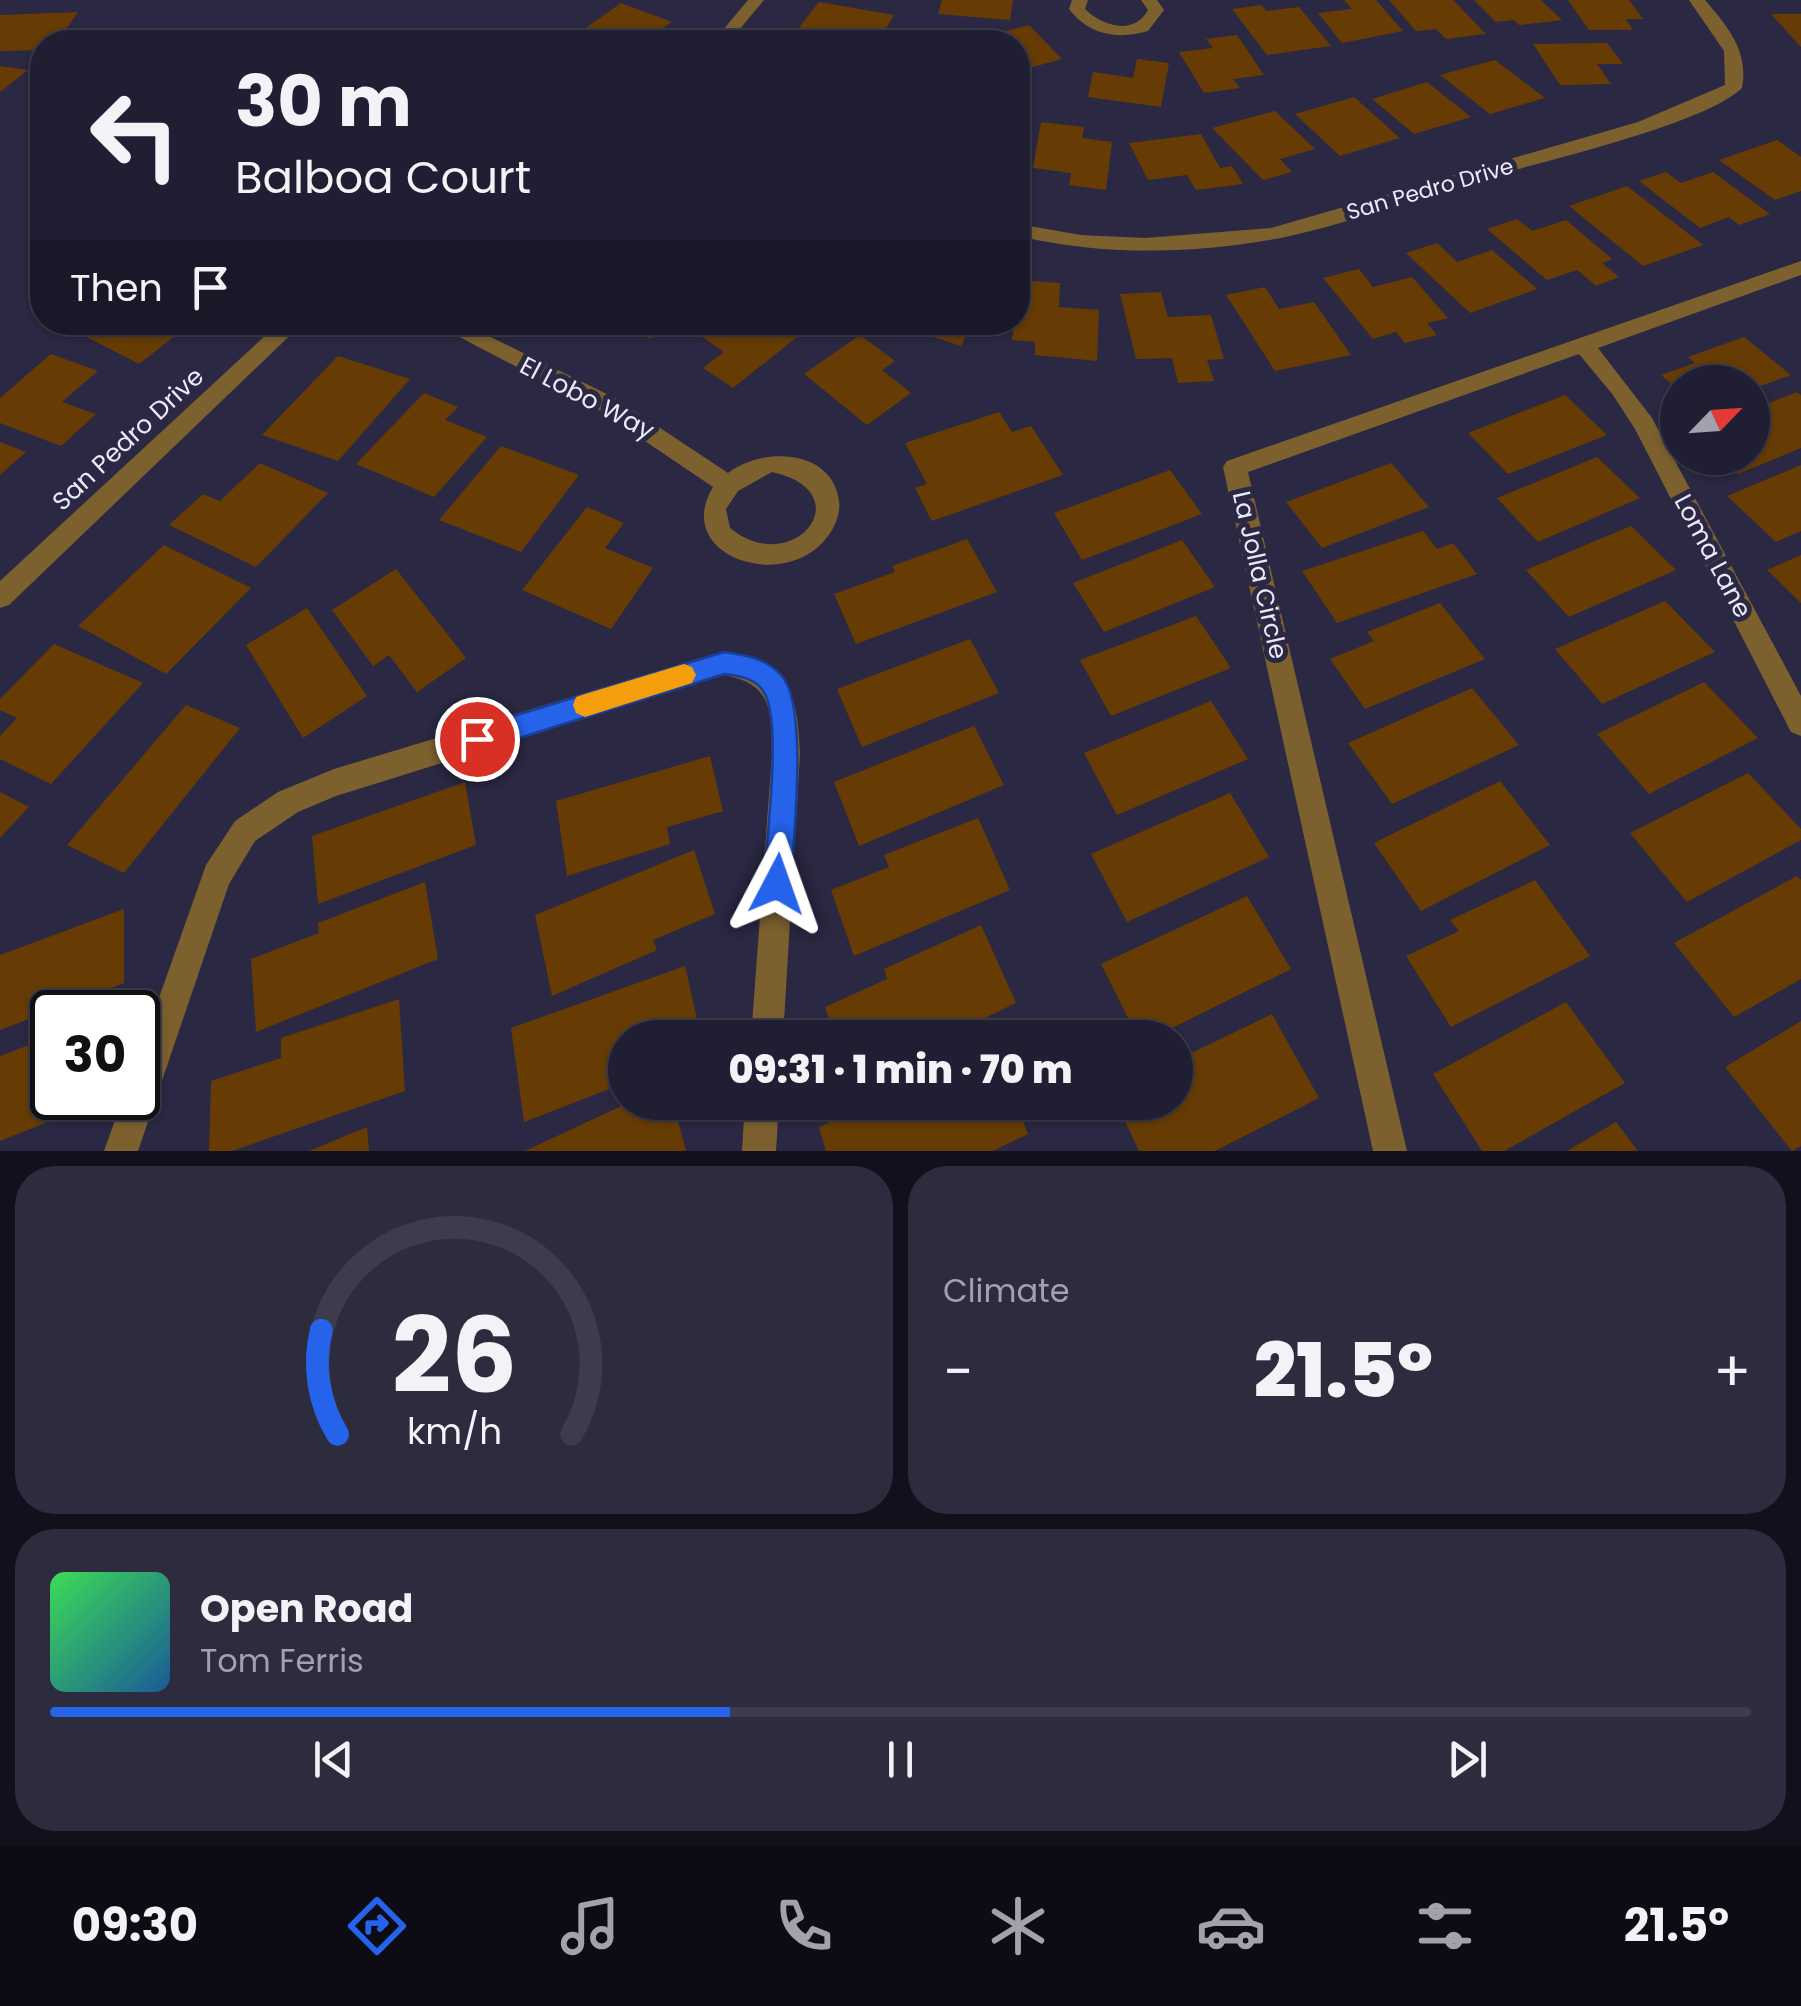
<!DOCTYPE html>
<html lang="en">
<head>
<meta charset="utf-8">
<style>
  :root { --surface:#201e32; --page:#2d2b3e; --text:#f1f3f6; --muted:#a2a2ac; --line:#3d3c4d; --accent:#2563eb }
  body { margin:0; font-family:Poppins,sans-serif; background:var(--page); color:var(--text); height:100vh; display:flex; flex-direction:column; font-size:38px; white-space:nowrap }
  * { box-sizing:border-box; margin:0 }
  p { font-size:32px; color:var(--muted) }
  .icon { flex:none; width:55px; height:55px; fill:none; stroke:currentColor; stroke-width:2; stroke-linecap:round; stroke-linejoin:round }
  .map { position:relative; height:1151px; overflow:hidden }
  .panel { display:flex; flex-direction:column; gap:15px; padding:15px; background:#12101c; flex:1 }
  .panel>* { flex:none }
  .top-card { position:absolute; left:30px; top:30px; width:1000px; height:305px; border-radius:40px; box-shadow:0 2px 8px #0004,0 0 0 2px var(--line); background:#201e32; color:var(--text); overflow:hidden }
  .needle { width:65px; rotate:65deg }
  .controls { position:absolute; left:1660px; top:365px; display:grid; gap:20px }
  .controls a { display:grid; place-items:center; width:110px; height:110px; border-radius:50%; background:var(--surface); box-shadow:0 2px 8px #0004,0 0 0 2px var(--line); font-size:50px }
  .speed { position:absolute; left:30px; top:990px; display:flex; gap:20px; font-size:50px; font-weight:700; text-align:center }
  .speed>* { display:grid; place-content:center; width:130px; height:130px; border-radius:50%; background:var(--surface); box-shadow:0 2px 8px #0004,0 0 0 2px var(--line); line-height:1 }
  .speed .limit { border:5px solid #111; border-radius:15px; background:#fff; color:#111 }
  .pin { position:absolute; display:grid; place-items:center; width:85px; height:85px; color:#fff; margin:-42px; border:5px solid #fff; border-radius:50%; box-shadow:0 2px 10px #0007 }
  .me { position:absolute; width:110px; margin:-55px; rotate:4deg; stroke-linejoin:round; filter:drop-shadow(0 0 8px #0008) }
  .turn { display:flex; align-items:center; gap:35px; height:210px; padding:0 40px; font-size:45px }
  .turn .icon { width:130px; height:130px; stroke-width:2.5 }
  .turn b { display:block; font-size:70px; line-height:85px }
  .then { display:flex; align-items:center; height:95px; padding:0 40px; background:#0003; gap:20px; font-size:38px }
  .big { font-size:75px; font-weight:800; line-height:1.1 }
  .panel .widget { flex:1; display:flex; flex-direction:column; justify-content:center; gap:15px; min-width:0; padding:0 35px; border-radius:40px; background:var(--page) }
  .panel .dial { align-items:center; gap:0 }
  .dial svg { height:260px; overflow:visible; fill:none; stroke:var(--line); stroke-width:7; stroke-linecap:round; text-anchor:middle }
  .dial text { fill:var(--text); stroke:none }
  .song { display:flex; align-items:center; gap:30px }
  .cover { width:120px; height:120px; border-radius:15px; background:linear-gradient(135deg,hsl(130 70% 55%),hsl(210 70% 35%)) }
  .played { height:10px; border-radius:5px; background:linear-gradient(90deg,var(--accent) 40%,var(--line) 40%) }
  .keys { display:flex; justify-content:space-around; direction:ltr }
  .heat { display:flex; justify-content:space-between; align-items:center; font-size:55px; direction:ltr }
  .panel .tiles { flex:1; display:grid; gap:15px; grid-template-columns:1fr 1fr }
  .widget:last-child { grid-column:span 2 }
  .trip { position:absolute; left:608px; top:1020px; width:585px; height:100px; border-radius:50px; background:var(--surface); box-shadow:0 2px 8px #0004,0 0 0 2px var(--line); font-weight:800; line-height:100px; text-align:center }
  .tab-bar { display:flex; height:160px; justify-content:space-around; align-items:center; background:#0d0c14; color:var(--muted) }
  .tab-bar .icon { width:70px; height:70px }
  .tab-bar .on { color:var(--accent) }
  .tab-bar b { font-size:45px; color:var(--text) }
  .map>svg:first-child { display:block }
</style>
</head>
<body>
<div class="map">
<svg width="1801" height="1151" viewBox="0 0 1801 1151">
  <rect width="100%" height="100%" fill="#2a2842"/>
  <!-- building -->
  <g fill="#663c04">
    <polygon points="942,0 1013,0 1010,20 938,14"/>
    <polygon points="1344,0 1376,0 1403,31 1342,43 1318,13 1352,9"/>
    <polygon points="1389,0 1453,0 1486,34 1446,39 1436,29 1416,31"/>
    <polygon points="1474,0 1541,0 1562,20 1519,25 1514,20 1496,22"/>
    <polygon points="1568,0 1629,0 1643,19 1626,19 1633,30 1589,30"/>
    <polygon points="819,2 894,15 878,42 832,42 793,35"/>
    <polygon points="621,3 672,22 644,42 626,39 595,42 576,35"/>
    <polygon points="1262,5 1266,11 1299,7 1331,46 1267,55 1232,9"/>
    <polygon points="78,12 57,42 42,42 42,50 0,51 0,15"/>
    <polygon points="1771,14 1801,14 1801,47"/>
    <polygon points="1029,25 1062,59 1018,71 1018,42 964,42"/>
    <polygon points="1237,35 1264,75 1233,79 1240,88 1204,93 1179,52 1213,48 1206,39"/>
    <polygon points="1607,43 1623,64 1597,64 1611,84 1560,85 1533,44"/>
    <polygon points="1137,59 1169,63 1161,107 1088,97 1093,72 1133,78"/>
    <polygon points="1495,60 1545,98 1490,114 1440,75"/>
    <polygon points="0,66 28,70 0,92"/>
    <polygon points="1427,82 1471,117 1414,134 1372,99"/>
    <polygon points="1354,97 1400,138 1340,156 1295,114"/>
    <polygon points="1275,111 1315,149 1280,159 1292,172 1263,180 1212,128"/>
    <polygon points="1041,122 1084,127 1082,138 1112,142 1106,190 1069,185 1071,173 1033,168"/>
    <polygon points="1201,134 1220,168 1232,166 1243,184 1196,190 1187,175 1148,180 1129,143"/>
    <polygon points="1777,140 1801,157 1801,191 1775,200 1719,160"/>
    <polygon points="1666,172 1681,183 1713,172 1770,214 1739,225 1729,217 1700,228 1639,181"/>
    <polygon points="1627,186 1703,245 1643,266 1569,206"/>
    <polygon points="1517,219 1532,231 1566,220 1612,259 1602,263 1619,277 1596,286 1577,270 1547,280 1487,229"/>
    <polygon points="1437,243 1457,262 1492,250 1537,289 1470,313 1406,253"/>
    <polygon points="1359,269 1373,287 1412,277 1448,318 1427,323 1437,335 1405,343 1396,332 1373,339 1323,278"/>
    <polygon points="1019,280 1060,283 1059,307 1099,310 1097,361 1035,355 1035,342 1012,340 1014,322 1018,322"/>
    <polygon points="1265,287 1279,309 1314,302 1351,355 1275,371 1226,295"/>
    <polygon points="1161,292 1168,317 1211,315 1224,359 1207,360 1214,381 1178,383 1172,358 1136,359 1120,294"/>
    <polygon points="93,322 193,322 139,364 79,333"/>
    <polygon points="627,322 668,322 651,339 623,326"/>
    <polygon points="702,322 805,322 811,326 733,388 703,368 724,352 692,330"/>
    <polygon points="887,322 973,322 961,346"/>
    <polygon points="860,335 895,361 882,370 911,393 867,425 804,374"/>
    <polygon points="1744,337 1791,375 1752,389 1752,382 1678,382 1678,390 1661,375 1695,363 1688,357"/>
    <polygon points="51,354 98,371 62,402 96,414 61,446 0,423 0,398"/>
    <polygon points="338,356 410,379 338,461 262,435"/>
    <polygon points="1797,392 1801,395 1801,448 1738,474 1720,458 1752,458 1752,410"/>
    <polygon points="424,393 458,407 445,420 487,437 434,497 356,464"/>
    <polygon points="1565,395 1607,435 1508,474 1468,433"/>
    <polygon points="999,412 1012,432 1031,426 1063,475 932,521 915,488 927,484 905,443"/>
    <polygon points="0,442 26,452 0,475"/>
    <polygon points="501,446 579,475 521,552 439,520"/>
    <polygon points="1597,457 1640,498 1538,542 1497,498"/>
    <polygon points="260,463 328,493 256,567 169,525 203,494 220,501"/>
    <polygon points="1391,463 1429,507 1322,548 1286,502"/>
    <polygon points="1801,465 1801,531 1776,542 1727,496"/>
    <polygon points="1170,470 1202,514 1082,560 1054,513"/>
    <polygon points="587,507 624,523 605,548 653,568 611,629 522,590"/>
    <polygon points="1631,526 1676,570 1569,617 1526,570"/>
    <polygon points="1423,531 1437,549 1453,543 1477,574 1337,623 1302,571"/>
    <polygon points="967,539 997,592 856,644 834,594 895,572 892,566"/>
    <polygon points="1182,540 1215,587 1104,632 1073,583"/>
    <polygon points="164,545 251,588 166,674 78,626"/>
    <polygon points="1801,555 1801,603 1767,570"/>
    <polygon points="396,569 466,658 417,692 389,655 373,666 332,610"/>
    <polygon points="1665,601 1715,652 1602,704 1555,649"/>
    <polygon points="1440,603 1485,659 1365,709 1330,659 1374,641 1367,632"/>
    <polygon points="307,608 367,696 303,738 246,645"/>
    <polygon points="1196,616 1231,668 1111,716 1080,660"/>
    <polygon points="970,639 999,693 862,747 837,689"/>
    <polygon points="54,644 143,683 51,784 0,759 0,736 17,718 0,710 0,699"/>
    <polygon points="1704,682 1758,738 1649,794 1597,734"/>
    <polygon points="1472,688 1519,745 1392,804 1348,743"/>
    <polygon points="1211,701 1248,759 1117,815 1084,753"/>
    <polygon points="186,705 240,728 124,873 67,845"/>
    <polygon points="974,726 1004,785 859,846 834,782"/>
    <polygon points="710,756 723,811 667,827 670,844 567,876 556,801"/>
    <polygon points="1748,773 1801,829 1801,840 1687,902 1630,833"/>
    <polygon points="1500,781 1550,845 1421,911 1374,843"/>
    <polygon points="465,782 476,845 318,904 312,836"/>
    <polygon points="0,792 29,807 0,838"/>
    <polygon points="1230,793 1269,857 1127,922 1091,854"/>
    <polygon points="978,818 1010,890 854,956 831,890 889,867 884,855"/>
    <polygon points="694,850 715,914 653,940 657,950 552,996 535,915"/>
    <polygon points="1797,876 1801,880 1801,979 1734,1017 1674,943"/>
    <polygon points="1535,880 1590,956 1451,1027 1406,956 1459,931 1450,920"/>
    <polygon points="425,882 438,959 256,1032 251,959 319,933 318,923"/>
    <polygon points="1247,896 1291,969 1152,1038 1138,1038 1101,964"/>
    <polygon points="124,909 124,983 0,1030 0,955"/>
    <polygon points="981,925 1016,1003 943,1038 836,1038 825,1007 887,979 884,969"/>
    <polygon points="685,966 701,1036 625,1038 625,1083 524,1122 511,1028"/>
    <polygon points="399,999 405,1091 232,1151 209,1151 211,1081 281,1058 281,1038"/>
    <polygon points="1566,1002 1625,1083 1504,1151 1482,1151 1433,1074"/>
    <polygon points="1272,1014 1319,1098 1215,1151 1139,1151 1116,1102 1175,1102 1175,1061"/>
    <polygon points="1801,1021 1801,1146 1792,1151 1725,1067"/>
    <polygon points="52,1036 52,1098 75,1098 75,1111 0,1141 0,1056"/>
    <polygon points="630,1102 673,1102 686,1151 525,1151"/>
    <polygon points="874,1102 1015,1102 1028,1134 993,1151 826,1151 819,1127"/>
    <polygon points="1616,1122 1638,1151 1567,1151"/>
    <polygon points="367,1127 369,1151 309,1151"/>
  </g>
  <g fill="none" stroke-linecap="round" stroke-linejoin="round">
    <!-- minor -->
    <g fill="#7c612f" fill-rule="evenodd">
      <polygon points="748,0 764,0 729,42 713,42"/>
      <path d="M 1072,0 L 1088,0 L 1085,9 C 1102,26 1134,36 1148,10 L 1141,0 L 1157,0 L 1164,10 L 1148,31 C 1118,40 1089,35 1069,9 Z"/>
      <path d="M 1689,0 L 1705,0 C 1728,27 1749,51 1742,88 C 1704,125 1536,163 1478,180 C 1399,203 1318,236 1236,245 C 1162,254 1090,253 1018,236 L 1018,224 L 1081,235 L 1145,238 L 1271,228 L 1638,122 L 1725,85 L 1724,51 Z"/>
      <polygon points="1801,261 1801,275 1598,348 1652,418 1801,696 1801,736 1791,732 1635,429 1613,395 1579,354 1248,472 1407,1151 1373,1151 1223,467 1227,461"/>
      <polygon points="280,322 304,322 9,605 0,608 0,581"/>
      <path d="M 431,322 L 460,322 L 615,398 L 728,473 C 762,447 832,448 839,501 C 841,512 835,527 828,536 C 786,594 671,557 713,487 L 599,410 ZM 772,472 C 863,492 794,580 730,528 L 726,509 L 738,491 Z"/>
      <path d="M 724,651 C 789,664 798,693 800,754 L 783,1038 L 751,1038 L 772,754 C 771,711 773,684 724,675 L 336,796 L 298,812 L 255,841 L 229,884 L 138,1151 L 104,1151 L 123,1098 L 138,1098 L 138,1057 L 206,865 L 235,821 L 278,792 L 334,769 Z"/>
      <polygon points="745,1102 779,1102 776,1151 742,1151"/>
    </g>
  </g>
  <!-- route -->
  <path fill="#2563eb" stroke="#184099" stroke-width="2.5" d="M 724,652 C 746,655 765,658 781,675 C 809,705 793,840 791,884 L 787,893 L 777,897 L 768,893 L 764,884 C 766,843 782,725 765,694 C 757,678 740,676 724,674 L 477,751 L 468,747 L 465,739 L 468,731 L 477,727 Z"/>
  <!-- slow -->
  <polygon fill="#f59e0b" points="684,664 692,667 696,675 692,683 585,717 576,713 573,705 576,697 585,694"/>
  <g text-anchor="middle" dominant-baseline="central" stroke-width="10" stroke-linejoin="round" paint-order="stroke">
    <!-- far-street labels -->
    <g font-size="22" fill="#eaeafb" stroke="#2a2842">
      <text transform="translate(1430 189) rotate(-16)">San Pedro Drive</text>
    </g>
    <!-- street labels -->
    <g font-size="25" fill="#eaeafb" stroke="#2a2842">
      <text transform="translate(587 398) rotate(28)">El Lobo Way</text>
      <text transform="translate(128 439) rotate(-43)">San Pedro Drive</text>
      <text transform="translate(1713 556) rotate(62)">Loma Lane</text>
      <text transform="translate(1260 575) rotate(77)">La Jolla Circle</text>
    </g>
  </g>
</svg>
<div class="controls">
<a><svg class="needle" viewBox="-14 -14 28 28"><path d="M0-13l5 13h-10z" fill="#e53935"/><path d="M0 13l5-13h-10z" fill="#a2a2ac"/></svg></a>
</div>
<div class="speed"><div class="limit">30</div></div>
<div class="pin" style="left:477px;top:739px;background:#d93025"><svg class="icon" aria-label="arrive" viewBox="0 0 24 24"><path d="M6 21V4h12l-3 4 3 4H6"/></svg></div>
<svg class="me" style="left:777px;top:884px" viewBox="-20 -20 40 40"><path d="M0-17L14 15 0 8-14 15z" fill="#2563eb" stroke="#fff" stroke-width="4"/></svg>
<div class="trip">09:31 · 1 min · 70 m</div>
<div class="top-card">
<div class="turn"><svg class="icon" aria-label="left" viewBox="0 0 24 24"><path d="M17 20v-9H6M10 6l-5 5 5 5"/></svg><div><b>30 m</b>Balboa Court</div></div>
<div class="then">Then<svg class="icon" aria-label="arrive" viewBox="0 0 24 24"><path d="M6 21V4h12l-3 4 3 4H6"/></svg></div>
</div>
</div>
<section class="panel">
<div class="tiles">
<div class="widget dial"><svg viewBox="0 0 100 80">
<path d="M14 69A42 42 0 1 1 86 69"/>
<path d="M14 69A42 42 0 0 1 9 37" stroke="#2563eb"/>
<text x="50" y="56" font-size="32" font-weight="700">26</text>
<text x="50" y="72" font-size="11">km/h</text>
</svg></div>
<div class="widget"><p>Climate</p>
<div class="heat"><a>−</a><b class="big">21.5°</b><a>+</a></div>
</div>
<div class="widget">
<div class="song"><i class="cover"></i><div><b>Open Road</b><p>Tom Ferris</p></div></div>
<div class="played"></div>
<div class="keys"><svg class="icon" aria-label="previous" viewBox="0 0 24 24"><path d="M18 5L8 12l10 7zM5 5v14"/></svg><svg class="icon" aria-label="pause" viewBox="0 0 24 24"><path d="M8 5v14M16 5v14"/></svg><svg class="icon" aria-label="next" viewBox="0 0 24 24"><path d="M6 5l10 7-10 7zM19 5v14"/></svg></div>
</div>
</div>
</section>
<nav class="tab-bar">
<b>09:30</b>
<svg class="icon on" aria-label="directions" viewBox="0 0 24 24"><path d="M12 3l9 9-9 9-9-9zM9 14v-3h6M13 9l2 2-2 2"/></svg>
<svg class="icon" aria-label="music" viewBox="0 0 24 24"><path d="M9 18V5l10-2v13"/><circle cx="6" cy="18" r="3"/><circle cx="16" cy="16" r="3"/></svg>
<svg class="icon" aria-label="phone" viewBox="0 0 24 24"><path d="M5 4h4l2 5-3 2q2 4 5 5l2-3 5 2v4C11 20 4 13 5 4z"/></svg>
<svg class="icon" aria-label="climate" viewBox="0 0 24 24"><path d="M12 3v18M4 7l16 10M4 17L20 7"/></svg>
<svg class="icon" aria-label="car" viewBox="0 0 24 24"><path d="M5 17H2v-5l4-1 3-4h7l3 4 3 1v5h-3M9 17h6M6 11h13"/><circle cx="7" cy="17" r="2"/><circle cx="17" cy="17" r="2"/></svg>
<svg class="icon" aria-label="filters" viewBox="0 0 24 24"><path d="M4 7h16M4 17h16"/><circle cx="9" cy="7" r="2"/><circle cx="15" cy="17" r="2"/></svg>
<b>21.5°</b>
</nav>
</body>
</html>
